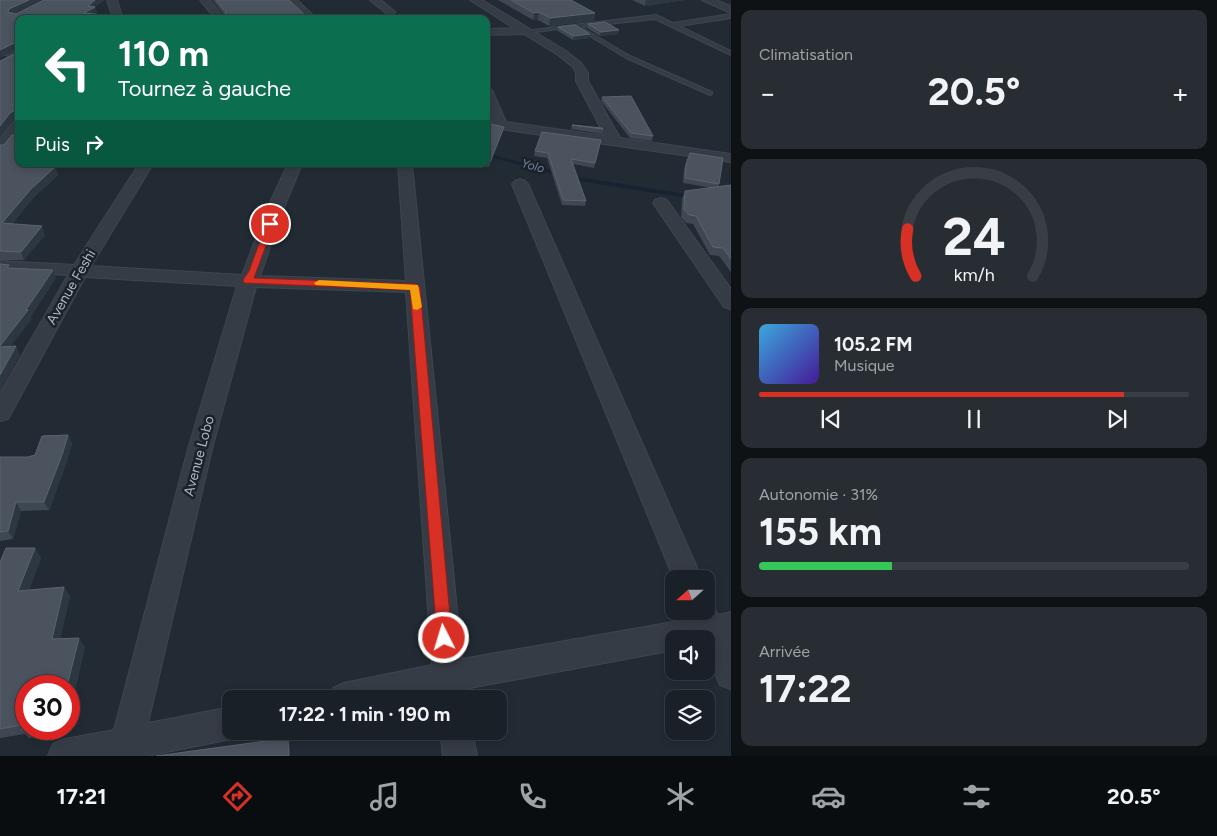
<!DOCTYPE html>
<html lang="fr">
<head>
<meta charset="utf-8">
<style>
  :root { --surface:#1a2027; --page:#272d33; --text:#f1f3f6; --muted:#9fa3a7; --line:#383e44; --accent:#d93025 }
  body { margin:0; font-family:Figtree,sans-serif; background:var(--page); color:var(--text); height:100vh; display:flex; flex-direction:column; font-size:19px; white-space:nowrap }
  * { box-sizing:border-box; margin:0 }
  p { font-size:16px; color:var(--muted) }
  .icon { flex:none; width:28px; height:28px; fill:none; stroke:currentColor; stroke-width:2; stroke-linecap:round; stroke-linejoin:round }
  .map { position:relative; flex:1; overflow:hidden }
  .drawer { display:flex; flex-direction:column; gap:10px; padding:10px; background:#0e1215; width:486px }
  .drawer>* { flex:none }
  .guide { position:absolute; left:15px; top:15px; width:475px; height:152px; border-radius:10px; box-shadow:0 2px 8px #0003,0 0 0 1px var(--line); background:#0b6e4f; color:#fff; overflow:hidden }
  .needle { width:32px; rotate:249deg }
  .buttons { position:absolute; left:665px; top:570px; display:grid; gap:10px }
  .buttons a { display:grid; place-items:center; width:50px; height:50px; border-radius:10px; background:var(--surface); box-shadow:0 2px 8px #0003,0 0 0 1px var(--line); font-size:25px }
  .speed { position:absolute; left:15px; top:675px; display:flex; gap:10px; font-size:25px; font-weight:700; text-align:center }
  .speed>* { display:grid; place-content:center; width:65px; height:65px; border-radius:50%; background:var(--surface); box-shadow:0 2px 8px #0003,0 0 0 1px var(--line); line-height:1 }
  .speed .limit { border:8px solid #d22; background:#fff; color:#111 }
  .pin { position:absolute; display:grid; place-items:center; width:42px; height:42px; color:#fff; margin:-21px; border:2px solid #fff; border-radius:50%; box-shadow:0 1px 5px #0007 }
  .me { position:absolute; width:55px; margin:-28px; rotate:355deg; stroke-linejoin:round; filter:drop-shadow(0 0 4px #0008) }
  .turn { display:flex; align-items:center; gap:18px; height:105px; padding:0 20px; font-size:22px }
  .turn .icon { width:65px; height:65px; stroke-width:2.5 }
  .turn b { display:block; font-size:35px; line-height:42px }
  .then { display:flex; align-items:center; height:48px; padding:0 20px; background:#0003; gap:10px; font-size:19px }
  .big { font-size:38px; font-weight:700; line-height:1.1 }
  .drawer .card { flex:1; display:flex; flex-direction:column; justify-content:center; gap:8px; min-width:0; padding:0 18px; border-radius:10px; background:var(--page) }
  .drawer .dial { align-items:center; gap:0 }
  .dial svg { height:130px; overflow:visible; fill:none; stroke:var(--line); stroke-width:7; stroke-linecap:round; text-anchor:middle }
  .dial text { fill:var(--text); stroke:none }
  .song { display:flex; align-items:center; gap:15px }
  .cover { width:60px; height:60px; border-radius:8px; background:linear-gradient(135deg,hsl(200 70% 55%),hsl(260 70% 35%)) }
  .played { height:5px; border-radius:2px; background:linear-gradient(90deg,var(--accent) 85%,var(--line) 85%) }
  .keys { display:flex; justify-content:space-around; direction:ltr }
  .heat { display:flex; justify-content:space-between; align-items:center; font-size:28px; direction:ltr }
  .charge { height:8px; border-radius:4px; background:linear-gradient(90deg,#34c759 31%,var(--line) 0) }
  .trip { position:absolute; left:222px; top:690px; width:285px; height:50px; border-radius:10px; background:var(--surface); box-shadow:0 2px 8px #0003,0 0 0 1px var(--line); font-weight:700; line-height:50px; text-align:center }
  .tabs { display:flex; height:80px; justify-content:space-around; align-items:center; background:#0a0d10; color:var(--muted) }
  .tabs .icon { width:35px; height:35px }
  .tabs .current { color:var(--accent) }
  .tabs b { font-size:22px; color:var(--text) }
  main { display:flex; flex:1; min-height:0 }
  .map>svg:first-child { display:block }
</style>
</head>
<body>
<main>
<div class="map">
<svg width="731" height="756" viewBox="0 0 731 756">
  <rect width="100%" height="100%" fill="#222b34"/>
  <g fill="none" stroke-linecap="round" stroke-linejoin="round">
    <!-- stream -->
    <polygon fill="#182230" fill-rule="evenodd" points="486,153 579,177 692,195 695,197 692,199 579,181 486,156"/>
    <!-- service casing -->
    <g stroke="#3f454e" stroke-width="2">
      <polygon id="service" points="731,14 731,18 679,26 731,51 731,55 655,19 581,27 630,56 712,92 712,94 710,95 626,58 575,27 527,33 524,31 656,15 673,23"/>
    </g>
    <!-- minor casing -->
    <g stroke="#3f454e" stroke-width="2">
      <g id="minor">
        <polygon points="107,0 117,0 123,19 113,19"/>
        <polygon points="200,0 210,0 225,19 215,19"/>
        <polygon points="287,0 297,0 317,19 306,19"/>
        <polygon points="370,0 381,0 395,12 393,14 387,14"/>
        <polygon points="470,0 482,0 566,51 581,63 588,73 588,81 620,138 731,154 731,162 486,127 486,119 492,120 486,105 486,86 492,90 506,122 605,136 576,81 576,73 573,67 558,55 524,34 486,35 486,29 514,28"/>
        <polygon points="702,0 715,0 731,6 731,13"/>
        <polygon points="0,48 19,52 19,58 0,54"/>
        <polygon points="19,121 19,134 5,151 0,152 0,139 14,122"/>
        <polygon points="139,164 153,164 91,266 242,275 268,207 288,164 302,164 284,207 260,276 406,281 398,164 412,164 462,659 690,619 687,611 706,611 706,600 711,602 718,615 731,612 731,689 720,685 706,654 706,639 674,639 674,650 465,689 467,699 435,699 435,695 418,699 328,699 333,688 344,683 432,665 406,292 256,287 212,449 148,723 231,707 231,731 244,731 242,734 231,739 147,756 48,756 53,744 65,739 114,730 188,449 237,286 85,277 8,419 0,421 0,394 68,275 0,271 0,261 74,265"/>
        <polygon points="520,179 525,181 528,184 702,579 674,579 512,184 515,181"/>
        <polygon points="661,198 667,200 731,289 731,309 724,307 653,203 655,200"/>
        <polygon points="440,731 472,731 477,756 443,756"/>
      </g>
    </g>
    <!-- service -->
    <use href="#service" fill="#363c45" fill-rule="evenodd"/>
    <!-- minor -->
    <use href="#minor" fill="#363c45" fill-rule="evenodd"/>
  </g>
  <!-- wall -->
  <g fill="#3e4752">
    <polygon points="0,0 44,0 15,13 95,7 97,13 95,14 102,15 103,19 19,19 19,117 13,121 0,137 0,61 18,52 18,50 16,49 0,58"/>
    <polygon points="213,0 289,0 309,19 225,19 225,16"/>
    <polygon points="498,0 571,0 595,13 594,21 549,26 538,20 533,20"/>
    <polygon points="632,0 685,0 645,6"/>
    <polygon points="588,24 618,34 600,36 587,28"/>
    <polygon points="558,27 590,34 589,38 573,40 558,31"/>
    <polygon points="602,97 653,136 652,141 630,138 601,101"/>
    <polygon points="486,123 504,127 503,131 489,167 468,164 486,164"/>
    <polygon points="572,125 603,129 602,134 571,129"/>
    <polygon points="601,140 594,168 573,164 586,201 585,206 562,205 547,158 534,156 535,151"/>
    <polygon points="0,145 59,164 55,167 58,175 34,197 12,224 45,235 24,260 0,260"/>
    <polygon points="686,164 719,184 718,187 731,185 731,272 719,256 710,255 693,224 686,223 681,217 682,199 685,191 712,188 683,183 684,169"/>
    <polygon points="68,435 72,444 66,464 49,510 21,511 13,539 0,541 0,457 28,457 35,455"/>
    <polygon points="35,548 41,558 29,590 64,587 70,596 60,639 85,647 69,715 69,686 26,729 65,729 64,736 29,738 25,734 0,738 0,562"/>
  </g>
  <!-- shaded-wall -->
  <g fill="#2d3741">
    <polygon points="29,0 44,0 11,15 8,12 9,9"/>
    <polygon points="95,0 105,0 95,7 97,13 87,19 84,13 88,6"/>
    <polygon points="646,0 685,0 645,6"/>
    <polygon points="539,12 538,20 533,20 534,13"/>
    <polygon points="595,13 594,21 549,26 550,18"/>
    <polygon points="102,15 103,19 96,19"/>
    <polygon points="619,30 618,34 600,36 601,32"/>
    <polygon points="590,34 589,38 573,40 573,36"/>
    <polygon points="14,43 16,49 0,58 0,50"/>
    <polygon points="19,99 19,117 13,121 0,137 0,126 12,105"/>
    <polygon points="504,127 503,131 489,167 490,162"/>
    <polygon points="46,164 59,164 46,173 43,166"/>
    <polygon points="55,167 58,175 34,197 5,232 2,223 31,189"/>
    <polygon points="42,226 45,235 24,260 21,252"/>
    <polygon points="53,270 56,278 31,317 32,319 3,356 0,349 0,346 26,310"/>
    <polygon points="16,346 20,355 0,392 0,375"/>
    <polygon points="68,435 72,444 66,464 49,510 44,502"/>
    <polygon points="16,502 21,511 13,539 8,531"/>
    <polygon points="35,548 41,558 25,601 18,591"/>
    <polygon points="64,587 70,596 58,649 52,639"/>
    <polygon points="79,638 85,647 69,715 69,686 67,686"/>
    <polygon points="58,729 65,729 64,736"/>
    <polygon points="288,738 290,748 290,756 289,756"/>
  </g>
  <!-- building -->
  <g fill="#4a535e" stroke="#5a636e">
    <polygon points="0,0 29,0 9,9 8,12 16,14 44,0 95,0 88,6 95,7 84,13 102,15 96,19 19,19 19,75 17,76 19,76 19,99 12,105 19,106 19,108 10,113 0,126 0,61 18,52 19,44 14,43 0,50"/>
    <polygon points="216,0 289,0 309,19 228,19 225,15 226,12"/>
    <polygon points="511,0 571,0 595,13 550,18 539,12 534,13"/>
    <polygon points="605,22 619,30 601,32 588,24"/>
    <polygon points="575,25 590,34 573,36 558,27"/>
    <polygon points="631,96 653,136 631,133 602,97"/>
    <polygon points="486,123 504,127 490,162 486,162"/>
    <polygon points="572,125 602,128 603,129"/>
    <polygon points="542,132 601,140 595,163 571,159 586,201 563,200 548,153 535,151"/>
    <polygon points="12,135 19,136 19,164 46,164 43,166 55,167 31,189 2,223 42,226 21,252 0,251 0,145 4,145"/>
    <polygon points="690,153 723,158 719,184 685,178 686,164"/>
    <polygon points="731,185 731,259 723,248 713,247 696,216 689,215 684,209 685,191"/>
    <polygon points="0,264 9,265 7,268 53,270 26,310 28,310 0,346"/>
    <polygon points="16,346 0,375 0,347"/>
    <polygon points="68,435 62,455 44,502 16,502 8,531 0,532 0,457 28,457 35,455 42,436"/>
    <polygon points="6,548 35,548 18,591 64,587 52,639 79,638 67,686 26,686 26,729 36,729 21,730 22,725 0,729 0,562"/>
    <polygon points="288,738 289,756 156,756"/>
  </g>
  <!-- route -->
  <polygon fill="#d93025" stroke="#8d1f18" points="267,222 274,224 254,278 415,284 420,287 452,638 450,643 444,645 439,643 437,638 410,290 244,283 243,280 249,271"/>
  <!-- slow -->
  <polygon fill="#f59e0b" points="319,280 418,285 422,307 417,310 413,309 410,290 316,285 314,283"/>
  <g text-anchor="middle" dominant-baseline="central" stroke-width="5" stroke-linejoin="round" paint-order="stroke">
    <!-- far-water labels -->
    <g font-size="12" font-style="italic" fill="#6d839c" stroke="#1b2129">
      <text transform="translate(533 166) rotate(15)">Yolo</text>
    </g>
    <!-- street labels -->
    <g font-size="14" fill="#b0b7c1" stroke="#1b2129">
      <text transform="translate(71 287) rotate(-60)">Avenue Feshi</text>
      <text transform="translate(199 456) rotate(-75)">Avenue Lobo</text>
    </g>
  </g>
</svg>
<div class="buttons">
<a><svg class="needle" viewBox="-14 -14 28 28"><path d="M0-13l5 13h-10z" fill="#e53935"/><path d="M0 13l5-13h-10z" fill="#9fa3a7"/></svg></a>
<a><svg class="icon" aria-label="sound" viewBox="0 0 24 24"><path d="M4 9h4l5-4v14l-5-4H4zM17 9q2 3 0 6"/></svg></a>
<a><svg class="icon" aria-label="layers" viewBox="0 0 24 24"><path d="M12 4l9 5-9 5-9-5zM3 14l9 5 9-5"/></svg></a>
</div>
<div class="speed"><div class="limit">30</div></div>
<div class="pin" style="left:270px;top:224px;background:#d93025"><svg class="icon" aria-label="arrive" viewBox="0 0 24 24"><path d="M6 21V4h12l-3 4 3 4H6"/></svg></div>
<svg class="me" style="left:444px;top:638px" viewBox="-20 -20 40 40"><circle r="17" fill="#d93025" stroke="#fff" stroke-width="3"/><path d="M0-11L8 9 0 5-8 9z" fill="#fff"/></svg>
<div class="trip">17:22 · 1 min · 190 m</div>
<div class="guide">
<div class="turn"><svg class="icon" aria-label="left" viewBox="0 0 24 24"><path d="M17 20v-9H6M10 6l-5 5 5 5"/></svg><div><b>110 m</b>Tournez à gauche</div></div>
<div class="then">Puis<svg class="icon" aria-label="right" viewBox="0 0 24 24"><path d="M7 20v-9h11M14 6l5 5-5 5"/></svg></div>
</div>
</div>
<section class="drawer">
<div class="card"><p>Climatisation</p>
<div class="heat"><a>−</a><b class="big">20.5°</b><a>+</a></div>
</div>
<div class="card dial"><svg viewBox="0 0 100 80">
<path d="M14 69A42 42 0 1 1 86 69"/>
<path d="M14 69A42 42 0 0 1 9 40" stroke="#d93025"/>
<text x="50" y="56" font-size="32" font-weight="700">24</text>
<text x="50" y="72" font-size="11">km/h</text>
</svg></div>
<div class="card">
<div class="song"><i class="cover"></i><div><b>105.2 FM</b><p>Musique</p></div></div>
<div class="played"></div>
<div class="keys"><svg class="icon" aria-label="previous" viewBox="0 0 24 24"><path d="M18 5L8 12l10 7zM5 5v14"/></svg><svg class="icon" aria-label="pause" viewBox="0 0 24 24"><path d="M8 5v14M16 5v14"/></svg><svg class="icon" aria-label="next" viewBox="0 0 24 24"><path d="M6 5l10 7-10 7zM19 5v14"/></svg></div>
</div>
<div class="card"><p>Autonomie · 31%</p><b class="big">155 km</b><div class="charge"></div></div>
<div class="card"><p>Arrivée</p><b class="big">17:22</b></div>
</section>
</main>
<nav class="tabs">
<b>17:21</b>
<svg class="icon current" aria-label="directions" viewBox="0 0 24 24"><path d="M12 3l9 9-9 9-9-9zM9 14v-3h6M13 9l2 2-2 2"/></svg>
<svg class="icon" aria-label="music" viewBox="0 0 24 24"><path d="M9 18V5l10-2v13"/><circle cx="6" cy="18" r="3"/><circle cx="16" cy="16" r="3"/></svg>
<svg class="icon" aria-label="phone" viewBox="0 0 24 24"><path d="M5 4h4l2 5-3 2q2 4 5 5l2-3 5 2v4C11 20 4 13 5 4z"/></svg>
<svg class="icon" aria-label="climate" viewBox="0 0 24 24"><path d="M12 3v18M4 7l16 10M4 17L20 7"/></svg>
<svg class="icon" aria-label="car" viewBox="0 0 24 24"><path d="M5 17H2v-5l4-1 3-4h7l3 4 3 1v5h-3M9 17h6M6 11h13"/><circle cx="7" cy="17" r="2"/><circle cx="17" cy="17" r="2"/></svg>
<svg class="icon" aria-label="filters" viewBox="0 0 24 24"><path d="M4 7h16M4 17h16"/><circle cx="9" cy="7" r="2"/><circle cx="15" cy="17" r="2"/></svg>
<b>20.5°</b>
</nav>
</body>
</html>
